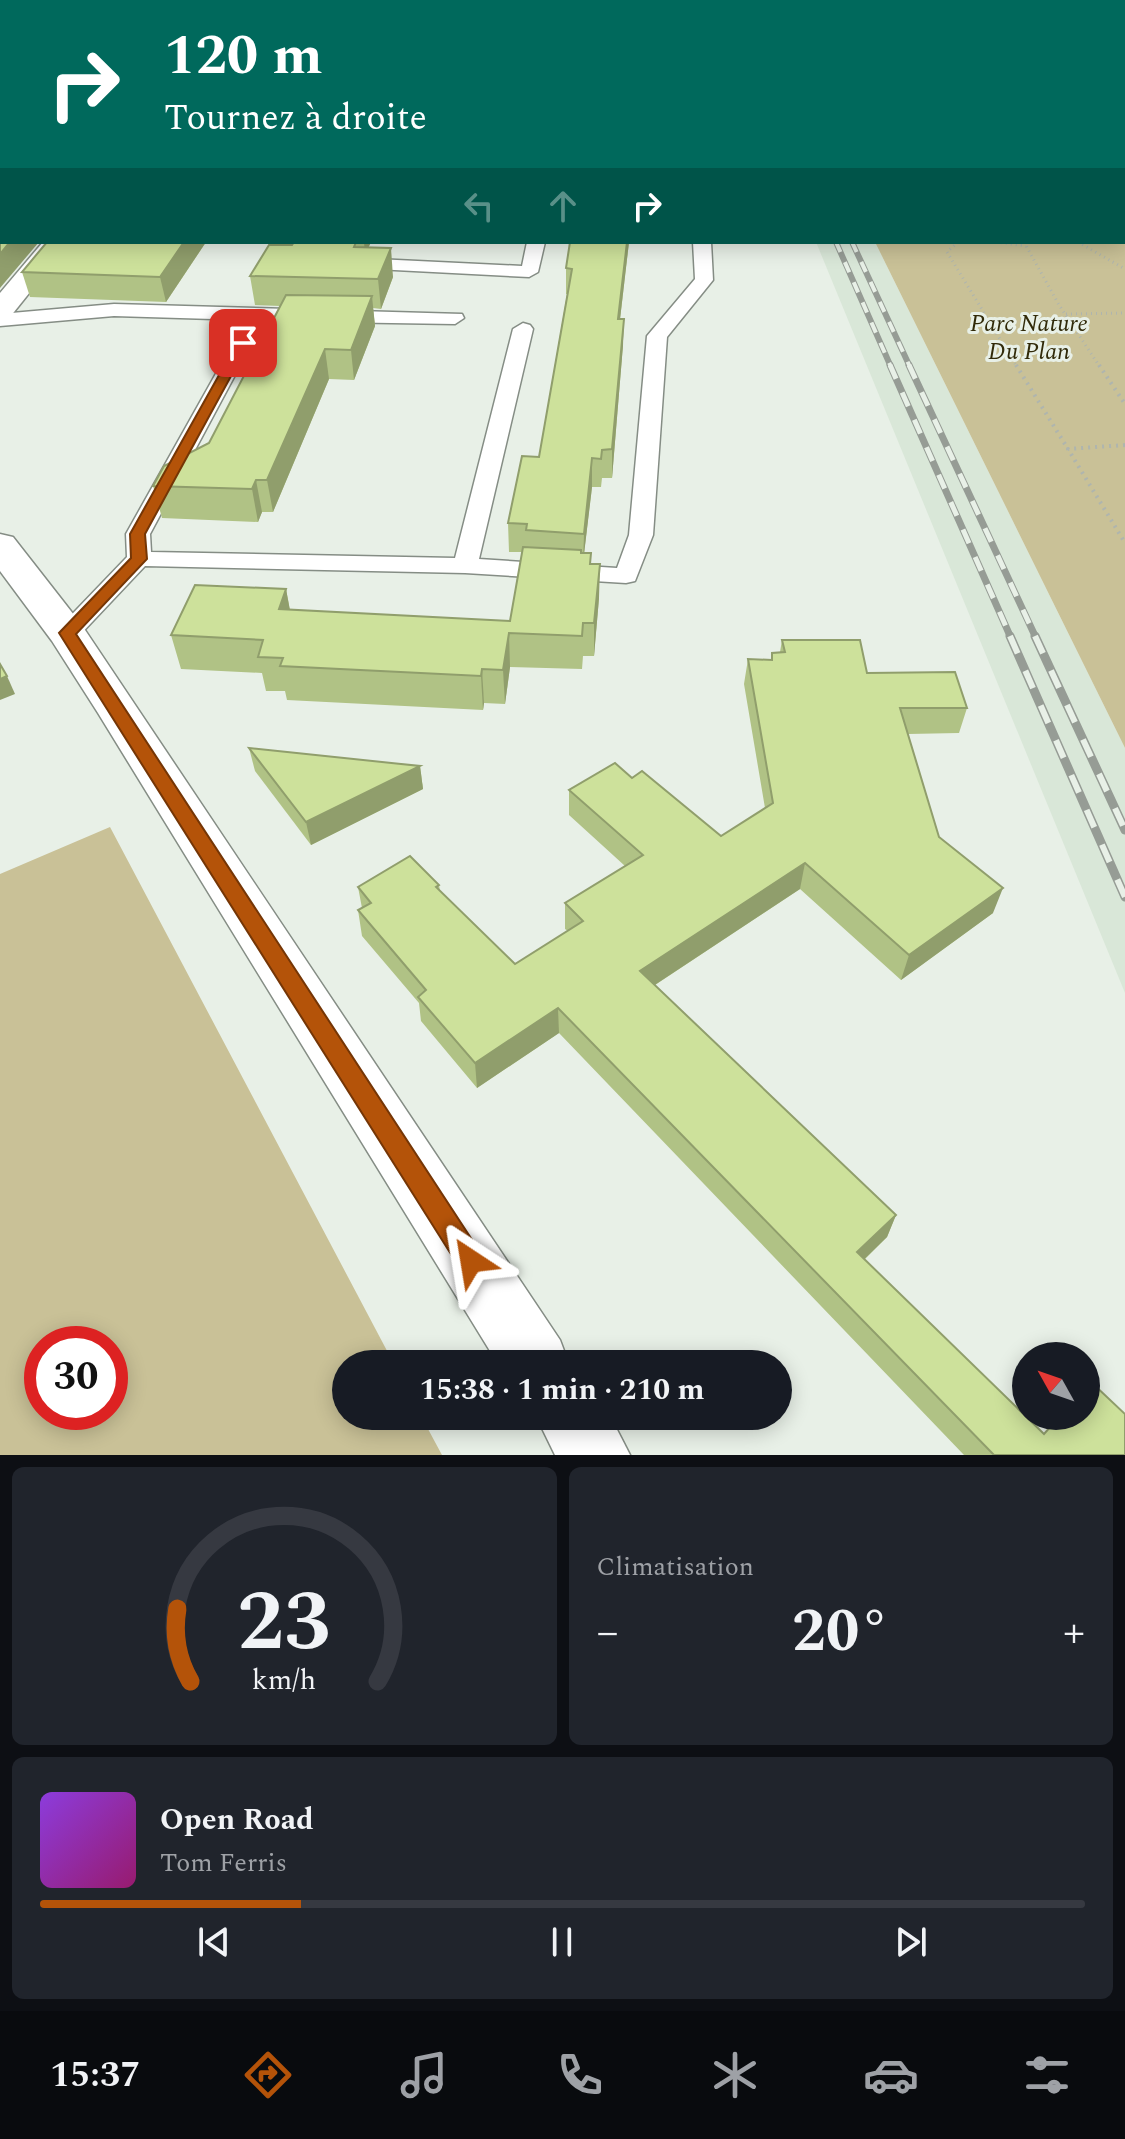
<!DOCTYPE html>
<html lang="fr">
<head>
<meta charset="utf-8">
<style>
  :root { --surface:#171b24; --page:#20242c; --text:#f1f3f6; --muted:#9ea1a6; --line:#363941; --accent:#b45309 }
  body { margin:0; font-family:Spectral,serif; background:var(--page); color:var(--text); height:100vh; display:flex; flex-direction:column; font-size:30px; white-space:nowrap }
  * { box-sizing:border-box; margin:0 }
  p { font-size:26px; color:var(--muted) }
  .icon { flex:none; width:44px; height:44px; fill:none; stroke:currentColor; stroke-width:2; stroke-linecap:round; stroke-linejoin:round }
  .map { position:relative; height:1455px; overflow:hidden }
  .panel { display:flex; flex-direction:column; gap:12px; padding:12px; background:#0d0f14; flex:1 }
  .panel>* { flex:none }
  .top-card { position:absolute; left:0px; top:0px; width:1126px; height:244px; box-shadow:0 4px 20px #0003; background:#00695c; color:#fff; overflow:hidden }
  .needle { width:52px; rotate:310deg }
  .fabs { position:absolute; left:1012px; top:1342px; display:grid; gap:16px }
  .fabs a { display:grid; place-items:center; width:88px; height:88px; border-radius:50%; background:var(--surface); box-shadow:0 4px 20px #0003; font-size:40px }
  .speed { position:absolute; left:24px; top:1326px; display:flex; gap:16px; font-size:40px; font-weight:700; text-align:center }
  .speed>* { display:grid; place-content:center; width:104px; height:104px; border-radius:50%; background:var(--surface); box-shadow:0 4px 20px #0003; line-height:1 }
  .speed .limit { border:12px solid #d22; background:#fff; color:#111 }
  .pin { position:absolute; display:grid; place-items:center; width:68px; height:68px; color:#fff; margin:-34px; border-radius:16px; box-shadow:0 4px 12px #0006 }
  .me { position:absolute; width:88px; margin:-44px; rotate:327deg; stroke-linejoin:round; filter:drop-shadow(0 0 6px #0008) }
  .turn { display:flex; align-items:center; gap:28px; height:168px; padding:0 32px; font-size:36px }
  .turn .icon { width:104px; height:104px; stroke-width:2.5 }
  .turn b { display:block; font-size:56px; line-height:68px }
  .lanes { display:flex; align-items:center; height:76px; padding:0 32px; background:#0003; justify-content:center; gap:40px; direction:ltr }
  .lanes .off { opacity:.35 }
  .big { font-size:60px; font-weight:700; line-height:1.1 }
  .panel .card { flex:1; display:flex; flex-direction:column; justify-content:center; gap:12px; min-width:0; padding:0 28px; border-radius:12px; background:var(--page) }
  .panel .dial { align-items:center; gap:0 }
  .dial svg { height:208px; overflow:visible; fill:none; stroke:var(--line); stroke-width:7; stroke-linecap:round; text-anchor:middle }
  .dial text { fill:var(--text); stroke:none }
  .song { display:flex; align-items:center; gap:24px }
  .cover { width:96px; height:96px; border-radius:12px; background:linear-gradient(135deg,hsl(270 70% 55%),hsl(320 70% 35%)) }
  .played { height:8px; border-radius:4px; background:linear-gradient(90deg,var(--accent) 25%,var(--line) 25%) }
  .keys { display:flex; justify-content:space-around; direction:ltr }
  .heat { display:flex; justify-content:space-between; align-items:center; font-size:44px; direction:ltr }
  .panel .tiles { flex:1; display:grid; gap:12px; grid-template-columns:1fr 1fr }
  .card:last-child { grid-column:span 2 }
  .trip { position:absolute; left:332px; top:1350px; width:460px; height:80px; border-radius:40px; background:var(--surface); box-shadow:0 4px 20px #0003; font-weight:700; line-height:80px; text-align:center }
  .tab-bar { display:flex; height:128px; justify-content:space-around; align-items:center; background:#090b0e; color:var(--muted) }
  .tab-bar .icon { width:56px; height:56px }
  .tab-bar .current { color:var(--accent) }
  .tab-bar b { font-size:36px; color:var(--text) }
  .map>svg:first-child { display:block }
</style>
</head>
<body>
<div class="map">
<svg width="1125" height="1455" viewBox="0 0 1125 1455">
  <rect width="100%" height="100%" fill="#e8f0e7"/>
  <!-- built -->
  <polygon fill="#d9e7d8" points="816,242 875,242 1125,748 1125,993"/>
  <!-- green -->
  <g fill="#c9c197" fill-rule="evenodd">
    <polygon points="755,0 1125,0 1125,748 875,242 1124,242 1124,2"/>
    <path d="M 110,827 L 394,1364 L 346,1364 L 346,1416 L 421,1416 L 442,1455 L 0,1455 L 0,874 ZM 42,1344 L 110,1344 L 110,1412 L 42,1412 Z"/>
  </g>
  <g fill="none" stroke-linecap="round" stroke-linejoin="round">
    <!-- lane casing -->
    <g stroke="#858d85" stroke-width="3">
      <g id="lane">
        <polygon points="527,242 545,242 538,272 529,277 356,268 347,263 356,258 522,266"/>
        <polygon points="693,242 711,242 713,280 667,337 653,535 635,581 626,583 465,573 145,566 76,639 67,641 58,639 54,633 127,557 126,534 246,320 114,316 0,326 0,314 114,304 462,314 464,318 455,324 264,321 150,534 151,552 455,558 513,329 523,323 530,325 533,329 479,559 617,568 629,535 647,336 695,279"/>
      </g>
    </g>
    <!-- street casing -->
    <g stroke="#858d85" stroke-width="3">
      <g id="street">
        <polygon points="236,0 255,0 235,2"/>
        <polygon points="43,242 70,242 10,317 0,320 0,293"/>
        <polygon points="0,534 13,537 81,624 560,1340 569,1364 498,1364 98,713 52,641 0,571"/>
        <polygon points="536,1416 610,1416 630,1455 555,1455"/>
      </g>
    </g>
    <!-- path-far2 -->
    <g stroke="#afb5ae" stroke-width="2" stroke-dasharray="1 3" stroke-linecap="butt">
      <polyline points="936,0 944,2"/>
      <polyline points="919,2 926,0"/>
    </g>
    <!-- path-far1 -->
    <g stroke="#afb5ae" stroke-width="3" stroke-dasharray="1 4" stroke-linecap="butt">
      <polyline points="958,242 947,252 1017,367"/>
      <polyline points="996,242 1026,246"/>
      <polyline points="1024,242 1059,305 1100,367"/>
      <polyline points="1078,242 1125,269"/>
      <polyline points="1066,314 1125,313"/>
    </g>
    <!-- path -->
    <g stroke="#afb5ae" stroke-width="4" stroke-dasharray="2 5" stroke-linecap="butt">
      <polyline points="1016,365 1068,449"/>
      <polyline points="1099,365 1125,404"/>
      <polyline points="1125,445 1068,449 1125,543"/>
    </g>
    <!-- lane -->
    <use href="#lane" fill="#fff" fill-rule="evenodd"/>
    <!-- street -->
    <use href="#street" fill="#fff" fill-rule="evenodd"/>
    <!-- rail-far2 casing -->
    <g stroke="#969c95" stroke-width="6">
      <g id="rail-far2">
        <polyline points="836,242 891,367"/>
        <polyline points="852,242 910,367"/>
      </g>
    </g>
    <!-- rail-far1 casing -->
    <g stroke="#969c95" stroke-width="7">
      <g id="rail-far1">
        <polyline points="890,365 1011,638"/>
        <polyline points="909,365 1036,638"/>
      </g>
    </g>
    <!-- rail casing -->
    <g stroke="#969c95" stroke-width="9">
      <g id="rail">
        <polyline points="1010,636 1125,897"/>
        <polyline points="1035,636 1125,830"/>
      </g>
    </g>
    <!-- rail-far2 -->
    <use href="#rail-far2" stroke="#e8f0e7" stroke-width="4" stroke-dasharray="11" stroke-linecap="butt"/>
    <!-- rail-far1 -->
    <use href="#rail-far1" stroke="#e8f0e7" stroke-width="5" stroke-dasharray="15" stroke-linecap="butt"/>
    <!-- rail -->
    <use href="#rail" stroke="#e8f0e7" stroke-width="6" stroke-dasharray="19" stroke-linecap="butt"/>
  </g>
  <!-- wall -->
  <g fill="#b0c285">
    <polygon points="47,242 206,242 166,302 30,297 22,272"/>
    <polygon points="294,242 371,242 368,248 393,277 381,309 373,308 375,326 354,380 329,379 273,512 262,512 258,522 162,518 153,486 209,443 280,306 255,305 250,276 292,245"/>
    <polygon points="570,242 629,242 620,319 623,345 612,478 602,478 601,487 592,487 584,553 591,564 599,598 594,656 583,656 582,669 510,667 505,704 484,703 483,710 287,700 285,691 266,691 262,673 181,669 171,635 286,589 290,610 510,621 522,552 509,552 508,523 539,457 567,294 566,294 566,268"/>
    <polygon points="782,640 867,673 967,708 959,733 908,734 939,837 993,913 901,980 800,889 655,985 896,1215 887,1237 864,1260 1044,1434 1125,1455 964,1455 559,1033 477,1088 421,1021 419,1003 362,936 358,910 362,908 358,887 439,885 440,891 515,964 568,931 565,929 565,903 625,866 569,815 569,790 632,778 721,836 765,808 744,684 748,659 771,660 772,653 780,652"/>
    <polygon points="249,748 420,766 423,789 311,845 255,771"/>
  </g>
  <!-- shaded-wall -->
  <g fill="#909e6c">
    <polygon points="2,137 2,148 0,149 0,138"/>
    <polygon points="10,242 39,242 0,288 0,254"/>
    <polygon points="184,242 206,242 166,302 160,277"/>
    <polygon points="364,242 371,242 365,255"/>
    <polygon points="627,242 629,242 617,345 618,319"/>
    <polygon points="391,248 393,277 381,309 378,279"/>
    <polygon points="372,296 375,326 354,380 351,350"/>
    <polygon points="624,319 623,345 612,478 612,449"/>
    <polygon points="325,349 329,379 273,512 267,480"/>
    <polygon points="592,458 592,487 583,563 584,534"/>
    <polygon points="256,480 262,512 258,522 252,489"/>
    <polygon points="600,564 599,598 594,656 594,623"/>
    <polygon points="286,589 292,622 279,609"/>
    <polygon points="509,633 510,667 505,704 503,670"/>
    <polygon points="482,669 484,703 483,710 481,676"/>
    <polygon points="7,676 15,694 0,700 0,679"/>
    <polygon points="420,766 423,789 311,845 306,822"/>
    <polygon points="805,863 800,889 638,996 640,971"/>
    <polygon points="1003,888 993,913 901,980 909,955"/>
    <polygon points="558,1008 559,1033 477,1088 475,1063"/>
    <polygon points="896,1215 887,1237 849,1274 857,1252"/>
  </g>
  <!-- building -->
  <g fill="#cde19b" stroke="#909e6c" stroke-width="2">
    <polygon points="0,0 160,0 160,2 2,2 2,119 0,103"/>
    <polygon points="272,0 613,0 614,2 270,2"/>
    <polygon points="2,120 2,137 0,138 0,122"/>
    <polygon points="0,165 2,165 2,242 10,242 0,254"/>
    <polygon points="47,242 184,242 160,277 22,272"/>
    <polygon points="294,242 356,242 354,247 391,248 378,279 250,276 269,245 292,245"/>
    <polygon points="570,242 627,242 618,319 624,319 612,449 602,450 601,459 592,458 584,534 526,530 527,524 508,523 522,456 539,457 572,269 566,268"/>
    <polygon points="286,295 372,296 351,350 325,349 267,480 256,480 252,489 153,486 164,466 209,443"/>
    <polygon points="523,547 581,550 581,553 591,553 590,564 600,564 594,623 583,623 582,636 509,633 503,670 482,669 481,676 280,666 283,658 258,657 263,640 171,635 195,585 286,589 279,609 510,621"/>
    <polygon points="782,640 860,640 867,673 955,672 967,708 900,708 939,837 1003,888 909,955 805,863 640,971 896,1215 857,1252 1044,1434 1060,1416 1086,1416 1086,1386 1090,1381 1125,1414 1125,1455 994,1455 558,1008 475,1063 418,997 426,990 358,910 371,903 358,887 410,856 439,885 436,887 515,964 583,921 565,903 643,855 569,790 615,763 632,778 642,771 721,836 773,803 748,659 772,660 772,653 785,652"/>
    <polygon points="0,664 7,676 0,679"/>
    <polygon points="249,748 420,766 306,822"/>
  </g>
  <!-- route -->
  <polygon fill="#b45309" stroke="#753606" stroke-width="2" points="243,339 249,343 145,534 147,559 76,634 480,1252 484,1261 480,1270 471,1274 461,1270 59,633 131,558 130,534 237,343"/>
  <g text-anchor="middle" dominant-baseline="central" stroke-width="6" stroke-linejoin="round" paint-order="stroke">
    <!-- far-park labels -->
    <g font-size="24" font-style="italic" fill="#312a09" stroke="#e8f0e7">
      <text x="1029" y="324">Parc Nature<tspan x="1029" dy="28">Du Plan</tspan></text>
    </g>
  </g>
</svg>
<div class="fabs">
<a><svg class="needle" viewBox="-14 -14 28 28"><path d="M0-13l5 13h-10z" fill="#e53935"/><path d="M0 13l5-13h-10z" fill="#9ea1a6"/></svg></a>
</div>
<div class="speed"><div class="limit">30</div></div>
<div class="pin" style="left:243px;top:343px;background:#d93025"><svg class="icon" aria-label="arrive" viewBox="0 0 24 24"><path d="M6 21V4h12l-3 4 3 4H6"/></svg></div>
<svg class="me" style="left:471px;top:1261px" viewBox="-20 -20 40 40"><path d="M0-17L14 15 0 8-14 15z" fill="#b45309" stroke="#fff" stroke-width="4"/></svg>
<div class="trip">15:38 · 1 min · 210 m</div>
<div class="top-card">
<div class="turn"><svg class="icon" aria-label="right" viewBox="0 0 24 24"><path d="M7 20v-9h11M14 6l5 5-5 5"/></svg><div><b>120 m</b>Tournez à droite</div></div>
<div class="lanes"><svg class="icon off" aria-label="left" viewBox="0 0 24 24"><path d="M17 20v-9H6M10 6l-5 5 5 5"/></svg><svg class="icon off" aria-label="ahead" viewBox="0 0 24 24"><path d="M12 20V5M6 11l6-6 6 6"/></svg><svg class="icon" aria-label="right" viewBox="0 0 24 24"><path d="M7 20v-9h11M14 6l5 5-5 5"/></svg></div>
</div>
</div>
<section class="panel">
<div class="tiles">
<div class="card dial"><svg viewBox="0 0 100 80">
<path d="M14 69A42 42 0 1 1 86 69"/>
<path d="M14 69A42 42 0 0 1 9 41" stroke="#b45309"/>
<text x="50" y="56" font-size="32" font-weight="700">23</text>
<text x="50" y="72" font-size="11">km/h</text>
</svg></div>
<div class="card"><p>Climatisation</p>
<div class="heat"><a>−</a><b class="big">20°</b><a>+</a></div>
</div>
<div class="card">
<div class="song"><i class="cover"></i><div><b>Open Road</b><p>Tom Ferris</p></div></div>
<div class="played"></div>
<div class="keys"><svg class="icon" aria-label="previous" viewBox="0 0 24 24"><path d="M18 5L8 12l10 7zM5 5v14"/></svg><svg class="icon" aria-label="pause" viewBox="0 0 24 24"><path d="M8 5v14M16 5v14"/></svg><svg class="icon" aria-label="next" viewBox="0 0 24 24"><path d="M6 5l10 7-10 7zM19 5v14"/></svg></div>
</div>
</div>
</section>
<nav class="tab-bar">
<b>15:37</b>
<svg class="icon current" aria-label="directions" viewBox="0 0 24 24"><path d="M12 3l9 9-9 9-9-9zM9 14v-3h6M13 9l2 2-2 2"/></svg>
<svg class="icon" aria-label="music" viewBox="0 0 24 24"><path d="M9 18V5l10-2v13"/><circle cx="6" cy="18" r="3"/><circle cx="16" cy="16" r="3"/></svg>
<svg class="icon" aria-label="phone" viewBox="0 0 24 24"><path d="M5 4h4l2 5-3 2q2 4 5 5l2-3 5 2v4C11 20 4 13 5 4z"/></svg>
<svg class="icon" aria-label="climate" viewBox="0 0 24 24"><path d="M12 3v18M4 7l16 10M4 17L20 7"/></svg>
<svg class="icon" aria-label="car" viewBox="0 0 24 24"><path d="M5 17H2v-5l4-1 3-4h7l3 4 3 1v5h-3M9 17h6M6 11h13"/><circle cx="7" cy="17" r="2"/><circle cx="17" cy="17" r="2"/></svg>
<svg class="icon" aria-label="filters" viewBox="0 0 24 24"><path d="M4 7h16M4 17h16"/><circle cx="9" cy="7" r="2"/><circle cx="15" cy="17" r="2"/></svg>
</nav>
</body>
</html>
